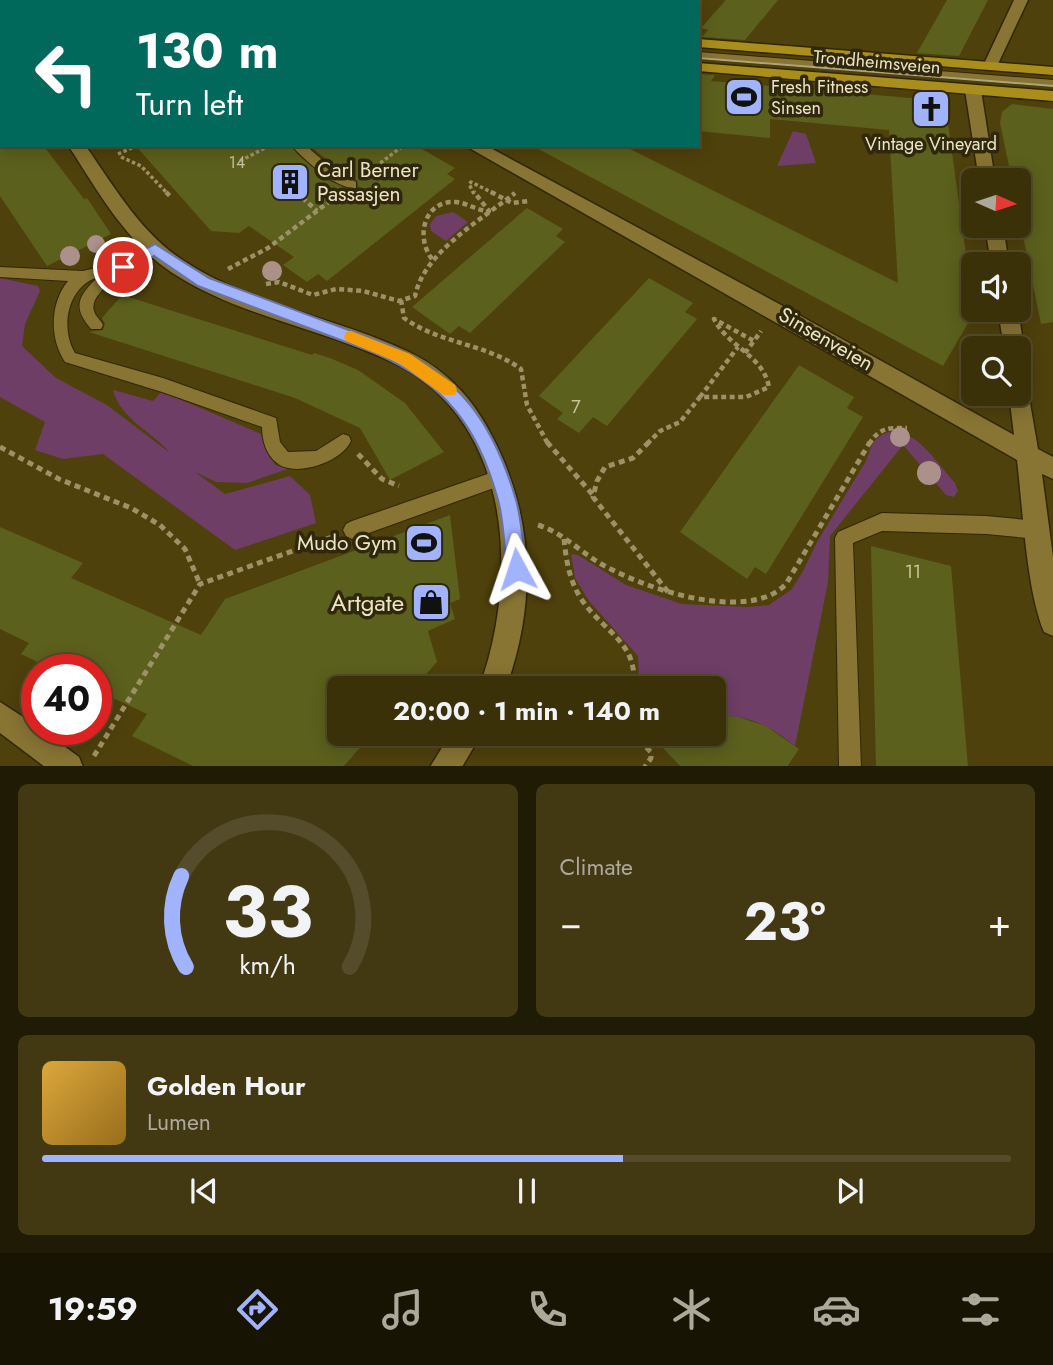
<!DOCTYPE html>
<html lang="en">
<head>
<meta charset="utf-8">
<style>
  :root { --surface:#3b3109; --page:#423912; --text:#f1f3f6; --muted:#aca99c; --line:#544c2a; --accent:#a1b3fd }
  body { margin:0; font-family:Jost,sans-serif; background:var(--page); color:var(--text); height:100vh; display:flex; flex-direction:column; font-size:26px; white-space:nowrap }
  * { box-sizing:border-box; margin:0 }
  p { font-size:23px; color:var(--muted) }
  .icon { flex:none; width:38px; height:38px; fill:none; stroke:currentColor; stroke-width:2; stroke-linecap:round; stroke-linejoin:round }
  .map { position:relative; height:766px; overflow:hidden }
  .details { display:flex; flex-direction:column; gap:18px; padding:18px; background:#201b05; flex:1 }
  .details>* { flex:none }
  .hud { position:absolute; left:0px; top:0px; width:700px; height:147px; box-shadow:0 4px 18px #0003,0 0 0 2px var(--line); background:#00695c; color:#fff; overflow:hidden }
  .needle { width:46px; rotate:93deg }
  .buttons { position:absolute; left:961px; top:168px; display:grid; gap:14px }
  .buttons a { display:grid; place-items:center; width:70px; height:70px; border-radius:10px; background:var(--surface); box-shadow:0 4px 18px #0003,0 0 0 2px var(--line); font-size:35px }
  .speed { position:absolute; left:21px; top:654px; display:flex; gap:14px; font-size:35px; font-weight:700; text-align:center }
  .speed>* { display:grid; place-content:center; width:91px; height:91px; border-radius:50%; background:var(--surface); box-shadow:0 4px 18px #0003,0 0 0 2px var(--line); line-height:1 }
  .speed .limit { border:10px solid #d22; background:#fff; color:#111 }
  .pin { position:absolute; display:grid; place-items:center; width:60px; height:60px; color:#fff; margin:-30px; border:4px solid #fff; border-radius:50%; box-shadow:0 2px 7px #0007 }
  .me { position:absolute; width:77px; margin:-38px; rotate:355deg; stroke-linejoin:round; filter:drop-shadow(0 0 5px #0008) }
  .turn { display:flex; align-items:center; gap:24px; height:147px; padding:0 21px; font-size:32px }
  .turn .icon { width:91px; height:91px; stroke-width:2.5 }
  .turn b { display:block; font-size:49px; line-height:60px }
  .big { font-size:52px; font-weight:700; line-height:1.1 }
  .details .widget { flex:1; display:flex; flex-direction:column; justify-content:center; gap:10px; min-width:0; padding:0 24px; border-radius:10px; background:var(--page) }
  .details .dial { align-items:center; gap:0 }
  .dial svg { height:182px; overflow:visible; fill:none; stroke:var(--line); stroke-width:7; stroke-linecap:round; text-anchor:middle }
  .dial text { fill:var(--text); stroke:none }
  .song { display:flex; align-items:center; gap:21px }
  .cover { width:84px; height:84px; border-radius:10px; background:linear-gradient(135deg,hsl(40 70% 55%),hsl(40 70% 35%)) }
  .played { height:7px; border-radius:4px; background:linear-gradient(90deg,var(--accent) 60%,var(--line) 60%) }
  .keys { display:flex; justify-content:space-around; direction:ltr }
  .heat { display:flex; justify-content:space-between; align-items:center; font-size:38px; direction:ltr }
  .details .tiles { flex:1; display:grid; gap:18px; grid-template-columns:1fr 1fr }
  .widget:last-child { grid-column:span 2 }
  .trip { position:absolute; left:327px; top:676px; width:399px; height:70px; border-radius:10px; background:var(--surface); box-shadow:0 4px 18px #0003,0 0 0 2px var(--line); font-weight:700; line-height:70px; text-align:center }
  .menu { display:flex; height:112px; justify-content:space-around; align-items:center; background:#181404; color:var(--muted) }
  .menu .icon { width:49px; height:49px }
  .menu .current { color:var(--accent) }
  .menu b { font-size:32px; color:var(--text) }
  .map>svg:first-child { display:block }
</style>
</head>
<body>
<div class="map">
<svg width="1053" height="767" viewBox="0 0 1053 767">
  <rect width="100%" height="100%" fill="#4f410c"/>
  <!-- green -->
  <g fill="#6e3e66">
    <polygon points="793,131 806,134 816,163 777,166"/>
    <polygon points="453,212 468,222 446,241 431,231 430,224 436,216"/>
    <path d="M 0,278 L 38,286 L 40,291 L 25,324 L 22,346 L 56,378 L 107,405 L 170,453 C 153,432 121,420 113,390 L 153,401 L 161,392 L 165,393 L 261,434 L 275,465 L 288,469 L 247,483 L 216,482 L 195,472 L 225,494 L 290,476 L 310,495 L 316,523 L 235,550 L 103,454 L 63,459 L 35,450 L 45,422 L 0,397 Z"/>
    <path d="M 895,430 C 921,436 938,464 955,483 L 958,491 L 954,497 L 946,495 L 903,445 L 830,536 L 828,582 L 795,746 C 771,726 746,713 714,717 L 714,688 L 639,688 L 638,656 L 589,601 L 575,578 L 571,554 L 578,555 L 626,585 L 682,604 L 747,607 L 769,605 L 792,589 L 803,571 L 817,542 L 866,461 L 873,442 L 883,434 Z"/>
  </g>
  <!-- building -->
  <g fill="#5b601d">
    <polygon points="726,0 778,0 745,40 702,37 708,30 701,28"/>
    <polygon points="947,0 988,0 959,56 917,53"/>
    <polygon points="698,74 715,75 711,81 945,101 974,313 943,366 531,145 622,145 898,283 889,130 770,119 770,138 698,131"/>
    <polygon points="1012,104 1053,109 1053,322 1041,324 1018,211 1018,180 1012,180 1000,123 1002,112"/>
    <polygon points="0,145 43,145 84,199 87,198 111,234 47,266 0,196"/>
    <polygon points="135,145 289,145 329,181 356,191 359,188 357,180 334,166 309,145 415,145 455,168 447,174 455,179 327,281 318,274 307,282 283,265 294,257 249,226 239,233 211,231"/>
    <polygon points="527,208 563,229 556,236 565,242 470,333 459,326 450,334 412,307"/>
    <polygon points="649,278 693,303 685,312 697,319 607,426 593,417 579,433 557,419 563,413 539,396"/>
    <polygon points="122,295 312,355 314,353 330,358 358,370 405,403 444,452 390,480 360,428 295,398 89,332 103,330 105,324 102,318"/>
    <polygon points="799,365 854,397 847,408 863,417 766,574 755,567 747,579 680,532"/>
    <polygon points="450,515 460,599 450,603 455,619 428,631 437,662 414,688 340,688 340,733 373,733 343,767 195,767 132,736 147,714 96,690 96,670 54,670 21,654 29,643 0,629 0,527 83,563 71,578 201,635 225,599"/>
    <polygon points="871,546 951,566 968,767 876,767"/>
    <polygon points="714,715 738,717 766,726 799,749 787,767 681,767 662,747 676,733 714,733"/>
  </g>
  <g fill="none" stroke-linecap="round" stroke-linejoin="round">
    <!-- lane casing -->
    <g stroke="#312704" stroke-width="2">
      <g id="lane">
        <polygon points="2,0 19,0 20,2 3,2"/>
        <polygon points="323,0 340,0 341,2 324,2"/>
        <polygon points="0,28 2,28 0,35"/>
        <polygon points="698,52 1053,80 1053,86 698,58"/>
        <rect x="0" y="68" width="2" height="6"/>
        <path d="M 291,145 L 305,145 L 332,168 L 356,182 L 356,188 C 339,191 302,158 291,145 Z"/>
        <path d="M 155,244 L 160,245 L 162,249 L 160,253 C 144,261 87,289 94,311 C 95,316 101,320 103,325 L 101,329 L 91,329 C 72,307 78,296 98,277 C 67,287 60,328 75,353 L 163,378 L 276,418 L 280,442 L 288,452 L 316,451 L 343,434 L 349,436 L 351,441 C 342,462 295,478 277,463 C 266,455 262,440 262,427 L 162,392 L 65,362 C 49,338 50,303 68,281 L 0,277 L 0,267 L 83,271 L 120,262 Z"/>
        <polygon points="499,470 505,472 508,478 505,484 352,539 346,536 343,530 346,524 352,521"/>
        <polygon points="882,513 986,516 1038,521 1044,524 1047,530 1044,536 1038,539 986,534 882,531 853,543 861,767 839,767 835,538 838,532"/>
      </g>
    </g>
    <!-- street casing -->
    <g stroke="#312704" stroke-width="3">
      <g id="street">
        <polygon points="562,0 576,0 561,2"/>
        <polygon points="1014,0 1028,0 997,66 995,69 985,69 983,66"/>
        <polygon points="973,85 981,90 995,180 979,180 965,90"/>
        <path d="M 464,145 L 485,145 L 781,305 L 1014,435 L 1009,394 L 1018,394 L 1018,371 L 1025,374 L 1038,449 L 1053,457 L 1053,479 L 1042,474 L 1053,557 L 1053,636 L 1044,632 C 1026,588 1023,509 1017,460 Z"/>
        <polygon points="985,226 1003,226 1009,264 991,264"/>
        <polygon points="998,310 1018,310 1024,348 1021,354 1018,355 1018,348 1004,348"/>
        <polygon points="0,702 37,726 37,730 42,730 79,757 83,767 45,767 0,733"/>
      </g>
    </g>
    <!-- secondary casing -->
    <g stroke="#312704" stroke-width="3">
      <g id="secondary">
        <polygon points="37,0 52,0 36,2"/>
        <path d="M 68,145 L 85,145 C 114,186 140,233 184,261 C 252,306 336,317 409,352 C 452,373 477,404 497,446 C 535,525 535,607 506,688 L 479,688 C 519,580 513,423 396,364 C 323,328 239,317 171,272 C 126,242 97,190 68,145 Z"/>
        <polygon points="451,733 482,733 462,767 430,767"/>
      </g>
    </g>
    <!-- primary casing -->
    <g stroke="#312704" stroke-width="3">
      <g id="primary">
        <polygon points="255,0 274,0 275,2 257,2"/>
        <polygon points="379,0 399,0 400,2 381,2"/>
        <polygon points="698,39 1053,67 1053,75 698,47"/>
        <polygon points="698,63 1053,91 1053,101 698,71"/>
      </g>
    </g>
    <!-- path-far2 -->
    <g stroke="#9d9267" stroke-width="3.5" stroke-dasharray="3.5 2.5" stroke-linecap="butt">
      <polyline points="226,0 233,2"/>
      <polyline points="118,154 136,146"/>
      <polyline points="121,157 141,166 168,194"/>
      <polyline points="240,161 263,149 260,145"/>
      <polyline points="366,174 404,145"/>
      <polyline points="298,194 283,181 299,173"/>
      <polyline points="474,194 469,184 471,182 495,194"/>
    </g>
    <!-- path-far1 -->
    <g stroke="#9d9267" stroke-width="4.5" stroke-dasharray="5 3.5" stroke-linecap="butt">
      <polyline points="166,192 171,197"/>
      <polyline points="296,192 317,211"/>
      <polyline points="491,192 512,203 529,201"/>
      <path d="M 432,259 C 415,237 424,200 456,202 C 468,203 477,211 489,211 L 474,192"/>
      <polyline points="228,269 268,248 334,198"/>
      <path d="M 266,284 L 279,282 L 313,295 L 336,289 L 363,291 L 399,301 L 415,296 C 424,252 481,220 515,193"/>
      <path d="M 401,300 L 404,318 C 440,344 485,343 521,369 L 527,405 L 548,444"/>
      <polyline points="745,353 754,341"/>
      <polyline points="700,397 738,347"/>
      <path d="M 647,444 L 660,431 L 680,422 L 700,397 L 746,397 L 769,387 C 763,355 728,347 714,319 L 754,341 L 761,331"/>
      <path d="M 869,444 C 880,427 888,428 907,428"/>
    </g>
    <!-- path -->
    <g stroke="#9d9267" stroke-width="5" stroke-dasharray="6 4.5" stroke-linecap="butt">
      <polyline points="547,442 593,495"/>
      <polyline points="649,442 633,458 605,467 597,481 593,497 668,592"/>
      <polyline points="0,447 59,479 131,508 160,525 185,549 200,584"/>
      <polyline points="358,454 382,479 399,486"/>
      <path d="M 538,525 C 561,532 577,549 598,562 C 639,587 747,625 786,584 L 870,442"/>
      <path d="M 564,539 C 566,559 569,579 580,597 C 601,631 640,642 633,688"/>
      <polyline points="631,733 651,752 651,758 645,767"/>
      <polyline points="94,756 200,584 332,537"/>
    </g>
    <!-- lane -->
    <use href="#lane" fill="#887534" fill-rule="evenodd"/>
    <!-- street -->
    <use href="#street" fill="#887534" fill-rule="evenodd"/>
    <!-- secondary -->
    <use href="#secondary" fill="#887534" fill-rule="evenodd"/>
    <!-- primary -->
    <use href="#primary" fill="#aa8e1b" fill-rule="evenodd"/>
    <!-- tram -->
    <g stroke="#afa47b" stroke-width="2">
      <polyline points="313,0 321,2"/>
      <polyline points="340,0 348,2"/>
      <polyline points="698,58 1053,86"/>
    </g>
  </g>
  <!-- trees -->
  <g fill="#ab9189">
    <circle cx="96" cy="244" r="9"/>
    <circle cx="70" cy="256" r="10"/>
    <circle cx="272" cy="271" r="10"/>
    <circle cx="900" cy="437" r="10"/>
    <circle cx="929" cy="473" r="12"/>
  </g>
  <!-- route -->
  <path fill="#a1b3fd" stroke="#6974a4" stroke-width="2" d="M 155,244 L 209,278 L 386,344 C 460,376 493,422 516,500 C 522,521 523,547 526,569 L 523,576 L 517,578 L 510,576 L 507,569 C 504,547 504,521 498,500 C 478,426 445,384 375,353 L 198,286 L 154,256 L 128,271 L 118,271 L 118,263 Z"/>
  <!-- slow -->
  <polygon fill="#f59e0b" points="351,331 410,354 455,385 457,390 455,395 443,395 399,363 346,341 344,337 346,332"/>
  <!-- icons -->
  <defs>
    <g id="stadium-square" transform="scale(2.0125)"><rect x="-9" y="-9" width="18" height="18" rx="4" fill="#a1b3fd" stroke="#30280c"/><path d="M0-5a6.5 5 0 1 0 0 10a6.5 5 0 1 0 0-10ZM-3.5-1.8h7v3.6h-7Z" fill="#111"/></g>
    <g id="church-square" transform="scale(2.0125)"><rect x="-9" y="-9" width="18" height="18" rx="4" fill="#a1b3fd" stroke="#30280c"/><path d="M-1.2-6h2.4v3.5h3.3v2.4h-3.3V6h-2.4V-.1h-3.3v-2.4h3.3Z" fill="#111"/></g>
    <g id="building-square" transform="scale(2.0125)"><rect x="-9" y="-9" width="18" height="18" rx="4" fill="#a1b3fd" stroke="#30280c"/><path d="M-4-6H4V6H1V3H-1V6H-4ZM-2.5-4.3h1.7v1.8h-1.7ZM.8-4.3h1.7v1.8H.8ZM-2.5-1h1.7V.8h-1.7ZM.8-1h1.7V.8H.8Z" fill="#111"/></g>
    <g id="shop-square" transform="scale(2.0125)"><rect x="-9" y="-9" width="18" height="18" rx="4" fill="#a1b3fd" stroke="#30280c"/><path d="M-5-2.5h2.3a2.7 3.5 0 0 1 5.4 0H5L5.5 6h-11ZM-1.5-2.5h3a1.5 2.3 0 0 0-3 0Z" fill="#111"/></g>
  </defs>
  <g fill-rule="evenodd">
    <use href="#stadium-square" x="744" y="97"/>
    <use href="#church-square" x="931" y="109"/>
    <use href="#building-square" x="290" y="182"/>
    <use href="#stadium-square" x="424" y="543"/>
    <use href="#shop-square" x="431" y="602"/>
  </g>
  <g text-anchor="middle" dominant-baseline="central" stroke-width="7" stroke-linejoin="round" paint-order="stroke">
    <!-- far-number labels -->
    <g font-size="16" fill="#c8c39a">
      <text x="237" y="162">14</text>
    </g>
    <!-- far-street labels -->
    <g font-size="18" fill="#ede4c3" stroke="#30280c">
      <text transform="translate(877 62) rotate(5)">Trondheimsveien</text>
    </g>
    <!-- far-poi labels -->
    <g font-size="18" fill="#ede4c3" stroke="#30280c" text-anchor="start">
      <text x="771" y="87">Fresh Fitness<tspan x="771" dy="21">Sinsen</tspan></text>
      <text x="931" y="144" text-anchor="middle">Vintage Vineyard</text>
    </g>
    <!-- number labels -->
    <g font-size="18" fill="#c8c39a">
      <text x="576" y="407">7</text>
      <text x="913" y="572">11</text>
    </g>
    <!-- poi labels -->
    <g font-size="21" fill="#ede4c3" stroke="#30280c" text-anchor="start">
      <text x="317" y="170">Carl Berner<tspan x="317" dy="24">Passasjen</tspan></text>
      <text x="397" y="543" text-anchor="end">Mudo Gym</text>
    </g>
    <!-- street labels -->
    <g font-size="21" fill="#ede4c3" stroke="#30280c">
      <text transform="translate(826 339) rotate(30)">Sinsenveien</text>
    </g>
    <!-- near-poi labels -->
    <g font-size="24" fill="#ede4c3" stroke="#30280c" text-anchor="end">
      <text x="404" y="602">Artgate</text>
    </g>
  </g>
</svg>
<div class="buttons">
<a><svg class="needle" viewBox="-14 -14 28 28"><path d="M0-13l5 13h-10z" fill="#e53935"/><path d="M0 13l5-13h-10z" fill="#aca99c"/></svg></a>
<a><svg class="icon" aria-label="sound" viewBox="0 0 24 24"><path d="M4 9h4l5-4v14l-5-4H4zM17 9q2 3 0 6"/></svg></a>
<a><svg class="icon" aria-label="search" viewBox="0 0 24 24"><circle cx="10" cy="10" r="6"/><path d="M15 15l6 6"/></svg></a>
</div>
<div class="speed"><div class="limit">40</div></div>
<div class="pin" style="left:123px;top:267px;background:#d93025"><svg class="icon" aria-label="arrive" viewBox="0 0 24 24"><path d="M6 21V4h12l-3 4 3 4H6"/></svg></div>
<svg class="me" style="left:517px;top:569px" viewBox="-20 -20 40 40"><path d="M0-17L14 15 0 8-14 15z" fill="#a1b3fd" stroke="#fff" stroke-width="4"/></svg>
<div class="trip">20:00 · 1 min · 140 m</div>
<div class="hud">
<div class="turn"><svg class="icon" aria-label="left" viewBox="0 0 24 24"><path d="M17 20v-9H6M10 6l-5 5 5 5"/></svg><div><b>130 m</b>Turn left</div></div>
</div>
</div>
<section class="details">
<div class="tiles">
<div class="widget dial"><svg viewBox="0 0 100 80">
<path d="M14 69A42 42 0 1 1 86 69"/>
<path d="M14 69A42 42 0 0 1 12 29" stroke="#a1b3fd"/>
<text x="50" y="56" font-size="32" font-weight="700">33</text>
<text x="50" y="72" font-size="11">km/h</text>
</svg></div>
<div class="widget"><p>Climate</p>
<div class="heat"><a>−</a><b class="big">23°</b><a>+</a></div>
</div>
<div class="widget">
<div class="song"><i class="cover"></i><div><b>Golden Hour</b><p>Lumen</p></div></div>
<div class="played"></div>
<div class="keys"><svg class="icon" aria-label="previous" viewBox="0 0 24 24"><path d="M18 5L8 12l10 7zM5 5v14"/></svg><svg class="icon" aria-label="pause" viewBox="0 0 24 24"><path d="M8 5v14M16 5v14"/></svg><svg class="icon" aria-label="next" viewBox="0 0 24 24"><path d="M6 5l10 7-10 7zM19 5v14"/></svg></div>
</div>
</div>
</section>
<nav class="menu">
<b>19:59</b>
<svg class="icon current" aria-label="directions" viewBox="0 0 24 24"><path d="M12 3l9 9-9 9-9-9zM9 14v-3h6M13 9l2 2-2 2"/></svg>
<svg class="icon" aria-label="music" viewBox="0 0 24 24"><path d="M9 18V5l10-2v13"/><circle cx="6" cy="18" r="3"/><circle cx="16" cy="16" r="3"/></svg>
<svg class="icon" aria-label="phone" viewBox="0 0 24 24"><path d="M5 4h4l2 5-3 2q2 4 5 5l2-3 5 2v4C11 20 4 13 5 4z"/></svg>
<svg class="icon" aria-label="climate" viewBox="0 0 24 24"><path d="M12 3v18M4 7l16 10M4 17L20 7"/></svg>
<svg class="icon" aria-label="car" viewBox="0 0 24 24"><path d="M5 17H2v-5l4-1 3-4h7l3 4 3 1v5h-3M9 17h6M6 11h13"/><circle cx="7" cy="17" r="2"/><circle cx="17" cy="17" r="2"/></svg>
<svg class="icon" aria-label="filters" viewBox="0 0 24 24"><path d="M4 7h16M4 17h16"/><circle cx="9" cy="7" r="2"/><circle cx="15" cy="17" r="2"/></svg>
</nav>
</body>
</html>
